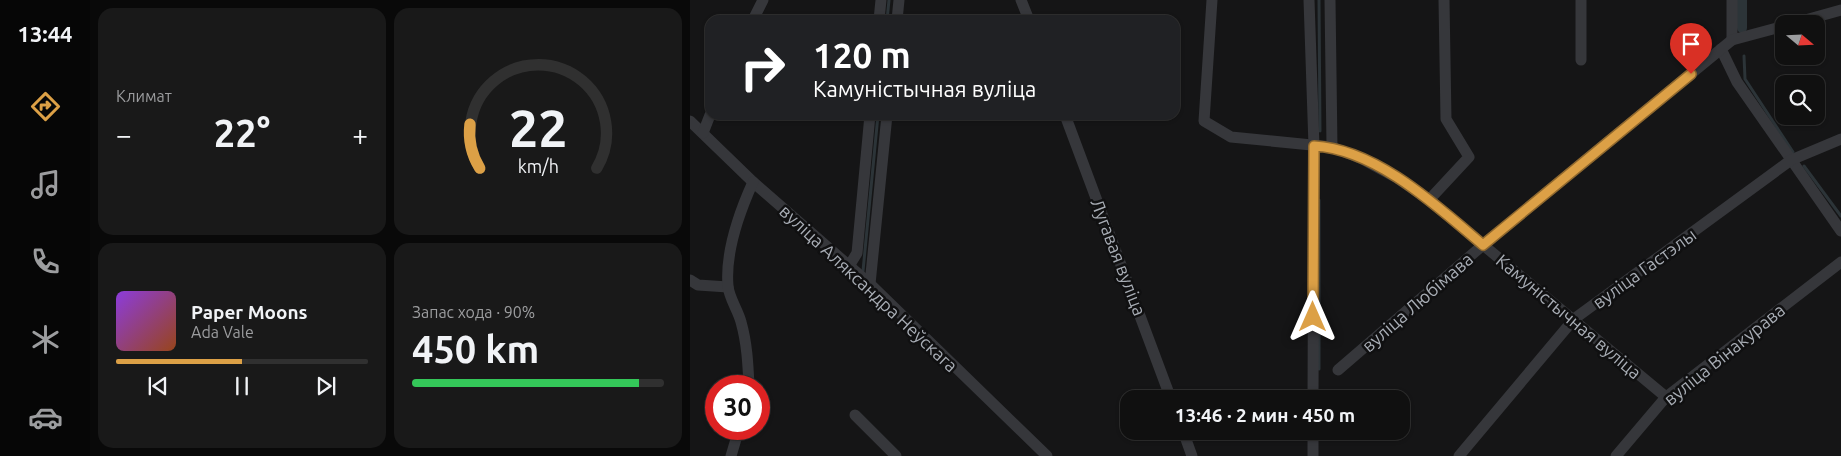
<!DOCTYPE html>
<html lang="ru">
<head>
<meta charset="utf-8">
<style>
  :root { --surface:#101010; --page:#191919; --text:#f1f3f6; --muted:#9c9d9f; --line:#303030; --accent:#dca046 }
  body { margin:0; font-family:Ubuntu,sans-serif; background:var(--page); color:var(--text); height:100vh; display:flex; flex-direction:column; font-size:19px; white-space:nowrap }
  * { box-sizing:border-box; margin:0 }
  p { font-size:16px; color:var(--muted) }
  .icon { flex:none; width:28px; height:28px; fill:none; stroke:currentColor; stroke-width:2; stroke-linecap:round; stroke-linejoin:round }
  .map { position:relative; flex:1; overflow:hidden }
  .details { display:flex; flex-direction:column; gap:8px; padding:8px; background:#090909; width:600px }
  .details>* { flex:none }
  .top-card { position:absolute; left:15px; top:15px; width:475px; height:105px; border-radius:15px; box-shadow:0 1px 4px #0004,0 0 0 1px var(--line); background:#202124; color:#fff; overflow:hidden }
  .needle { width:32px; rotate:109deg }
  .tools { position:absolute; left:1085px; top:15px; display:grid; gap:10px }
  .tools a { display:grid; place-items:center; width:50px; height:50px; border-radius:10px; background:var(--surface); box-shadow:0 1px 4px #0004,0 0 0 1px var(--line); font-size:25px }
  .speed { position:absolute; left:15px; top:375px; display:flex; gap:10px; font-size:25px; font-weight:700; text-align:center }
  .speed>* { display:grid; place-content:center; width:65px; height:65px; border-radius:50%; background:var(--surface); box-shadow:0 1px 4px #0004,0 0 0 1px var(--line); line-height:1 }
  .speed .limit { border:8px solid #d22; background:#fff; color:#111 }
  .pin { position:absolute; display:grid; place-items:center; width:42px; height:42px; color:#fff; margin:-51px -21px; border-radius:50% 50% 50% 0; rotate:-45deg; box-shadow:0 0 5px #0007 }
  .pin .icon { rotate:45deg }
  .me { position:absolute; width:55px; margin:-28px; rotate:0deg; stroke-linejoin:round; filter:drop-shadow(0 0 4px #0008) }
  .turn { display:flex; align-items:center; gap:18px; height:105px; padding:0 25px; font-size:22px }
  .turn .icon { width:65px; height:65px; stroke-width:2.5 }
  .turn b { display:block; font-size:35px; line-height:42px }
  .big { font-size:38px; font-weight:700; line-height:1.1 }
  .details .widget { flex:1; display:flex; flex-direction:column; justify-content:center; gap:8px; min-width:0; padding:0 18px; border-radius:15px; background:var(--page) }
  .details .dial { align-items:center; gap:0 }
  .dial svg { height:130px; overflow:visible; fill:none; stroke:var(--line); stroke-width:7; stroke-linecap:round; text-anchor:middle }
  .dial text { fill:var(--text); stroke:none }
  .song { display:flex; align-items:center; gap:15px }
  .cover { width:60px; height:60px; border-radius:8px; background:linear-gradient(135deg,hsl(270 70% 55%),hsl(20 70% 35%)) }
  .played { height:5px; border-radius:2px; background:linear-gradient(90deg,var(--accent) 50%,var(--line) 50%) }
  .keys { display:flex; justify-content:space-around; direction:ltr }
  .heat { display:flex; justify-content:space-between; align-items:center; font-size:28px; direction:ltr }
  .charge { height:8px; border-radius:4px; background:linear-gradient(90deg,#34c759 90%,var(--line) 0) }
  .details .tiles { flex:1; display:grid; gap:8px; grid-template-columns:repeat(2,1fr) }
  .trip { position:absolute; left:430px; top:390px; width:290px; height:50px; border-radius:15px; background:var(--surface); box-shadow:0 1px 4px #0004,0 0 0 1px var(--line); font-weight:700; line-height:50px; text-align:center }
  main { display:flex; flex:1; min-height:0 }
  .menu { display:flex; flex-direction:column; width:90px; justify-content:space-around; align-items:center; background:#060606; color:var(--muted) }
  .menu .icon { width:35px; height:35px }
  .menu .active { color:var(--accent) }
  .menu b { font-size:22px; color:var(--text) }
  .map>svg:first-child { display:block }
</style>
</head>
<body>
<main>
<nav class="menu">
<b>13:44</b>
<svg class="icon active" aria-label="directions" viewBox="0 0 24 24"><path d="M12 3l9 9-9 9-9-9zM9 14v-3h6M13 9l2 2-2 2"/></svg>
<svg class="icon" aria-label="music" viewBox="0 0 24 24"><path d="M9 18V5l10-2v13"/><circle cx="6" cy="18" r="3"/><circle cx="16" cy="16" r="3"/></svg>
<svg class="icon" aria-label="phone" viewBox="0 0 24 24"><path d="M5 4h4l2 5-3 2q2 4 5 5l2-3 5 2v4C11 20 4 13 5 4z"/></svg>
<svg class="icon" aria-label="climate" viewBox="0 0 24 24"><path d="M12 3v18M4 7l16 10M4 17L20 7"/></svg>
<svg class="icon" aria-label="car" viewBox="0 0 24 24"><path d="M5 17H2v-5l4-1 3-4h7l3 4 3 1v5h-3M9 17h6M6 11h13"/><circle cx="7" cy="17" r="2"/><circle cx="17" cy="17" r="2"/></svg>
</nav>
<section class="details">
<div class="tiles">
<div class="widget"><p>Климат</p>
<div class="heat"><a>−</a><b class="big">22°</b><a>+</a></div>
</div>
<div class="widget dial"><svg viewBox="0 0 100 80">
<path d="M14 69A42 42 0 1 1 86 69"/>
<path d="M14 69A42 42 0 0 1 8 42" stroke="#dca046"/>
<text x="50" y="56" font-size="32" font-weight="700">22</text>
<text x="50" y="72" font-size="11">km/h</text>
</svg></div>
<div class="widget">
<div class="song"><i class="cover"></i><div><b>Paper Moons</b><p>Ada Vale</p></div></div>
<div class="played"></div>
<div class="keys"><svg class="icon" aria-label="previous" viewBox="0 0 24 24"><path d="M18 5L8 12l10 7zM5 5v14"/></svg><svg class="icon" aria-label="pause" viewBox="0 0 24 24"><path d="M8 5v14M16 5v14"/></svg><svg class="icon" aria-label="next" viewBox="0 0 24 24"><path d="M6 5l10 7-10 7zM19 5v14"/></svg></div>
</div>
<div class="widget"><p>Запас хода · 90%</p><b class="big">450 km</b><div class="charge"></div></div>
</div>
</section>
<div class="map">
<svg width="1151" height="456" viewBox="0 0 1151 456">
  <rect width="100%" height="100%" fill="#151516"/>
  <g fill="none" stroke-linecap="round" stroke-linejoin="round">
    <!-- stream -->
    <g stroke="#2c3438" stroke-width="3">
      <polyline points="629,0 630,131"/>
      <polyline points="197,20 199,0"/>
      <polyline points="1054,56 1055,79 1103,152"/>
      <polyline points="1114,166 1151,216"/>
      <polyline points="173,271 188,115"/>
      <polyline points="629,369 629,200"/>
    </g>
    <!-- canal -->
    <polyline stroke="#2c3438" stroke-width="10" points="1052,0 1052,28"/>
    <!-- minor -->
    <g stroke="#36373b" stroke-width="11">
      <polyline points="331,0 339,20"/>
      <polyline points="522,0 514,121 541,137 642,147 672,159 707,178 739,200 976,397"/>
      <polyline points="619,0 624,146 623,399"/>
      <polyline points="640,0 642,147"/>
      <polyline points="891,0 891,60"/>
      <polyline points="63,20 73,0"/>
      <polyline points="189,20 191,0"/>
      <polyline points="207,20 209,0"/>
      <polyline points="1101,24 1151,10"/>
      <polyline points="1042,40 1042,0"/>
      <polyline points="1031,49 1047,82 1151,231"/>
      <polyline points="375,115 481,399"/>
      <polyline points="0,121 63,182 180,284 357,456"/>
      <polyline points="13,133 20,115"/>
      <polyline points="739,200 779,157 756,119 754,0"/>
      <polyline points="159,266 167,253 180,115"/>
      <polyline points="0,280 8,285 38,287"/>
      <polyline points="180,284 197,115"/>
      <polyline points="648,370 793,245 1042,40 1094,26"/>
      <path d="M 59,386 C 58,364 57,343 51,322 C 48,310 39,298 38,286 C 35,251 49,213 63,182"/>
      <polyline points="165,415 206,456"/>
      <polyline points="493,431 502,456"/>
      <polyline points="41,456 49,429"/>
      <polyline points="623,456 623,431"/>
      <polyline points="769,456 884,319 1101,160 1151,139"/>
      <polyline points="926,456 976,397 1151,262"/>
    </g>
  </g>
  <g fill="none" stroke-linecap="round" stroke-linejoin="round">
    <!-- route casing -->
    <g stroke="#8f682e" stroke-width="12">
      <path id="route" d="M 623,317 L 624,146 C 686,149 747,206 793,245 L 1001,74"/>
    </g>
    <!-- route -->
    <use href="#route" stroke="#dca046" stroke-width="9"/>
  </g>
  <g text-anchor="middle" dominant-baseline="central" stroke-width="5" stroke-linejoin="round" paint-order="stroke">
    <!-- street labels -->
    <g font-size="18" fill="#a8adb5" stroke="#101011">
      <text transform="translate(429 257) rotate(69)">Лугавая вуліца</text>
      <text transform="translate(954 268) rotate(-36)">вуліца Гастэлы</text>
      <text transform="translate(179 288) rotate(43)">вуліца Аляксандра Неўскага</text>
      <text transform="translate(727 302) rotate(-41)">вуліца Любімава</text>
      <text transform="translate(879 316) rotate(40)">Камуністычная вуліца</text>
      <text transform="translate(1034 354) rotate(-39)">вуліца Вінакурава</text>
    </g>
  </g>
</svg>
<div class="tools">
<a><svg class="needle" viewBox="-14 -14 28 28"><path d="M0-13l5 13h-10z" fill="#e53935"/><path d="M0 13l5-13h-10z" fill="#9c9d9f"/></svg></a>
<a><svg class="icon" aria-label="search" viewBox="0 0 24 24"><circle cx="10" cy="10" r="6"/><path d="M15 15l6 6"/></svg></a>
</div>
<div class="speed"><div class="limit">30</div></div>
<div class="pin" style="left:1001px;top:74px;background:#d93025"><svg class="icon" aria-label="arrive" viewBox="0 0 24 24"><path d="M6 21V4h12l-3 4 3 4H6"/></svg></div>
<svg class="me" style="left:623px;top:317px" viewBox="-20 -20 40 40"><path d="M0-17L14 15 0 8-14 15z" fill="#dca046" stroke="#fff" stroke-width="4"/></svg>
<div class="trip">13:46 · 2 мин · 450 m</div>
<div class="top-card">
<div class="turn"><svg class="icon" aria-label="right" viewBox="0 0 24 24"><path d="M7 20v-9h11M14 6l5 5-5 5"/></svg><div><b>120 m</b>Камуністычная вуліца</div></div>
</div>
</div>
</main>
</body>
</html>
